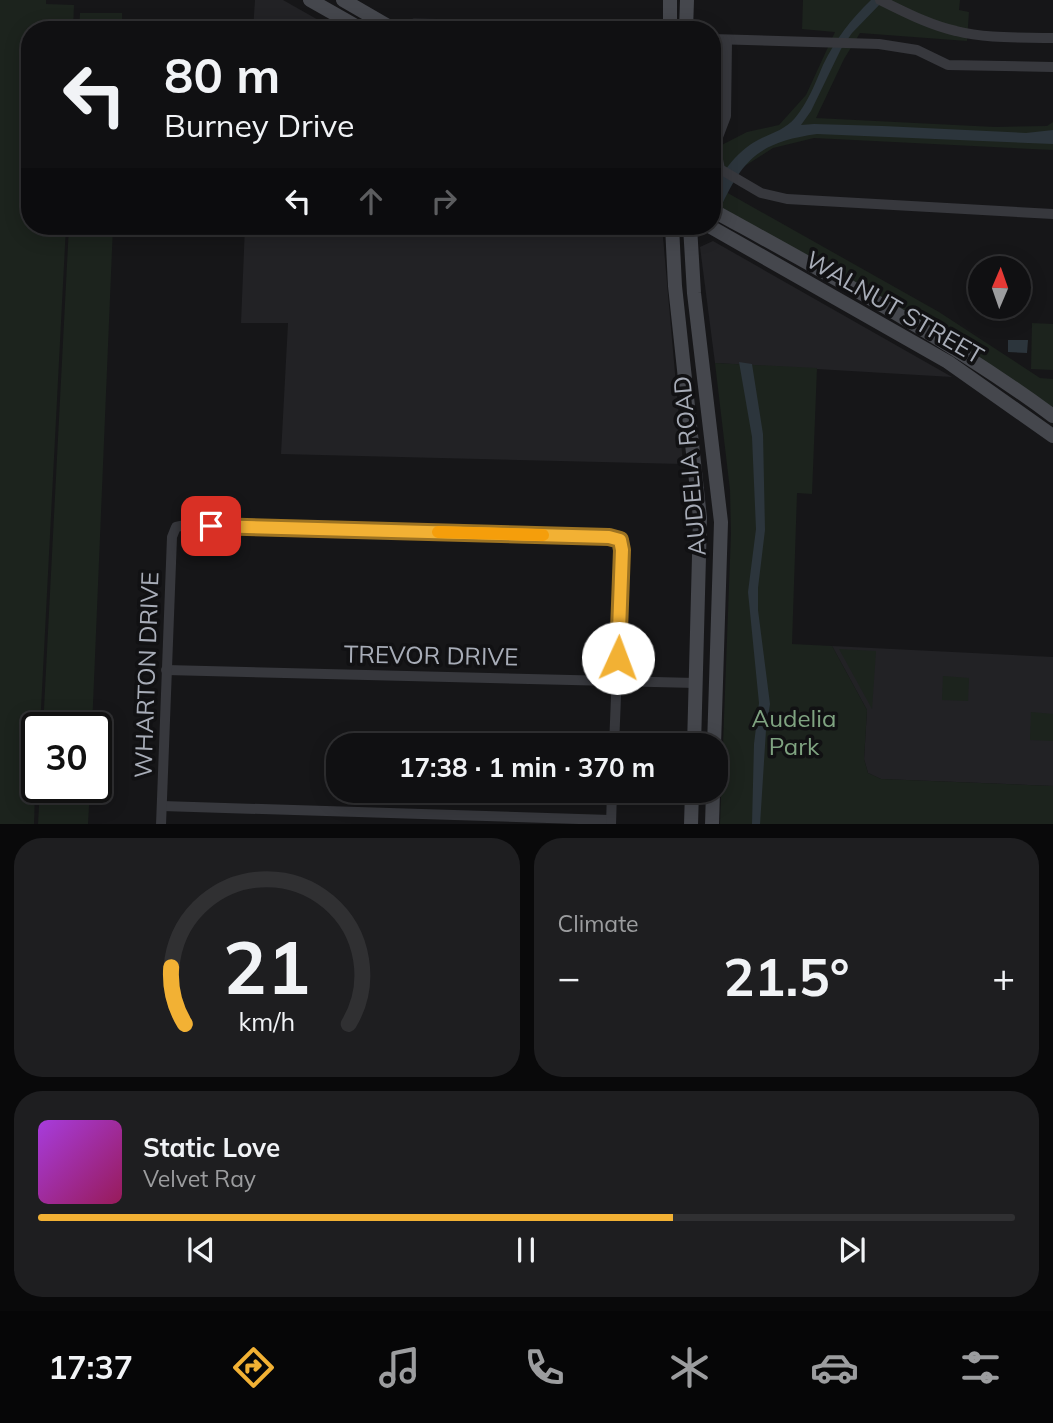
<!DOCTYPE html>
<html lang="en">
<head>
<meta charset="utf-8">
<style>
  :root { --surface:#101012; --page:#1e1e20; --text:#f1f3f6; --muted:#9c9d9f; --line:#303032; --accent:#f2b134 }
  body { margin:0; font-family:Mulish,sans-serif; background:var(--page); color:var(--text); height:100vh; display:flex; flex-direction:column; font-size:26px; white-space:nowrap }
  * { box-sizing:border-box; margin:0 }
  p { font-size:23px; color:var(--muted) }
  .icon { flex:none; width:38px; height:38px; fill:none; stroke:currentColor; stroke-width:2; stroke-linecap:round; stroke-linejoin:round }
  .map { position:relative; height:824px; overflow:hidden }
  .sheet { display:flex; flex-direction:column; gap:14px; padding:14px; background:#09090a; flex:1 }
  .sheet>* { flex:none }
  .banner { position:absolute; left:21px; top:21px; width:700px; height:214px; border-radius:28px; box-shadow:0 4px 18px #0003,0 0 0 2px var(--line); background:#101012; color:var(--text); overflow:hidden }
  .needle { width:46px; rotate:2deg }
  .tools { position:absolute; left:968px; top:256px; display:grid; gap:14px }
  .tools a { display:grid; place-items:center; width:63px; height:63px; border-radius:50%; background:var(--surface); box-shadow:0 4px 18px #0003,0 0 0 2px var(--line); font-size:35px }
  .speed { position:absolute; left:21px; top:712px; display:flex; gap:14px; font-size:35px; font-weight:700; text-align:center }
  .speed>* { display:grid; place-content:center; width:91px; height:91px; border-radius:50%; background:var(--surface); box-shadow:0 4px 18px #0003,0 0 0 2px var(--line); line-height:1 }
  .speed .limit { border:4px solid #111; border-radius:10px; background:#fff; color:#111 }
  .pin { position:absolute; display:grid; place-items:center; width:60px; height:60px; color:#fff; margin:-30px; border-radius:14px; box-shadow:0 4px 10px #0006 }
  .me { position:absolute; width:77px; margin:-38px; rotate:2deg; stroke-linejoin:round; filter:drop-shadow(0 0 5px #0008) }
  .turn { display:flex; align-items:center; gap:24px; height:147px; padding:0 28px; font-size:32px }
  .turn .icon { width:91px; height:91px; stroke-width:2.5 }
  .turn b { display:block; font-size:49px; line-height:60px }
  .lanes { display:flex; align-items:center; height:66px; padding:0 28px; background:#0003; justify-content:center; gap:35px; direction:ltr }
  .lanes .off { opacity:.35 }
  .big { font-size:52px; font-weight:700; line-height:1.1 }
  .sheet .widget { flex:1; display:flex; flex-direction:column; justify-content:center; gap:10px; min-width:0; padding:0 24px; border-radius:28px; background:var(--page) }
  .sheet .dial { align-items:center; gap:0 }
  .dial svg { height:182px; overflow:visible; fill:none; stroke:var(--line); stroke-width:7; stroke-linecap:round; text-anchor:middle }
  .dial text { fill:var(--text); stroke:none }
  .song { display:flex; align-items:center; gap:21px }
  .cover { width:84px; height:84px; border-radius:10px; background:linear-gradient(135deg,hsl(280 70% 55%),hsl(330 70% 35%)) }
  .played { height:7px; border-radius:4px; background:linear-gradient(90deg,var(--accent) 65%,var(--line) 65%) }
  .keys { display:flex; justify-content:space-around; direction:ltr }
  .heat { display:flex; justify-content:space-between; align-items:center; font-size:38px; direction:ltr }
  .sheet .tiles { flex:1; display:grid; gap:14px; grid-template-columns:1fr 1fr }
  .widget:last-child { grid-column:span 2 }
  .trip { position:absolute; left:326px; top:733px; width:402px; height:70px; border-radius:28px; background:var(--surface); box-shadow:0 4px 18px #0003,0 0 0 2px var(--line); font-weight:700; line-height:70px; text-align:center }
  .tab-bar { display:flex; height:112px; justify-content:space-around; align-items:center; background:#060607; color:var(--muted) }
  .tab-bar .icon { width:49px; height:49px }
  .tab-bar .active { color:var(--accent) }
  .tab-bar b { font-size:32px; color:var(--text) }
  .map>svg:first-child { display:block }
</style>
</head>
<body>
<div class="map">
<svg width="1053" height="825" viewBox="0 0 1053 825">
  <rect width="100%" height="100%" fill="#161618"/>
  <!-- built -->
  <g fill="#222225">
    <polygon points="255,0 283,0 336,30 253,30"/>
    <polygon points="412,18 660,28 660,30 432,30"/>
    <polygon points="245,226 662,226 683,464 281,454 288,323 241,323"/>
    <polygon points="713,241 952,377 715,363 700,247"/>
    <polygon points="832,646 1053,657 1053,786 881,779 868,773 864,759 867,710"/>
  </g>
  <!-- green -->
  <g fill="#1c231d">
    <polygon points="0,0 46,0 46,4 74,5 73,30 30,30 30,226 66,226 40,728 37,728 34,825 0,824"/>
    <polygon points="803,0 960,0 959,10 969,12 967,41 860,33 844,59 816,118 995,127 1047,126 1053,122 1053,150 814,138 773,148 737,171 726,192 939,312 1040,378 1053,379 1053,409 929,327 712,202 712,150 747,132 779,125 806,95 835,32 802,29"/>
    <polygon points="80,13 122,13 122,30 79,30"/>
    <polygon points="69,226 113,226 92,728 43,728"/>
    <polygon points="1032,323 1053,324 1053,370 1031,369"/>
    <polygon points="715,363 817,368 812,494 797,493 792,644 832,646 867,710 864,759 868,773 881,779 1053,786 1053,824 720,824 731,533 730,490"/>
    <polygon points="839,649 876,651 872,709"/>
    <polygon points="943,676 969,678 968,701 942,700"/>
    <polygon points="1031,712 1053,714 1053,741 1030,740"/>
    <polygon points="40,788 90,788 88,824 38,824"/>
  </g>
  <!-- water -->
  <g fill="#2c353c">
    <path d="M 871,0 L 884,0 L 852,33 L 841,49 L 811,111 L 801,125 L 814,124 L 883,126 L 1026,133 L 1053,130 L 1053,144 L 817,134 C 760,142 743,158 720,209 L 712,204 C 714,178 737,151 758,140 C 771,133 785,130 795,118 C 808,102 815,84 823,65 C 835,40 851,19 871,0 Z"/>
    <polygon points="1008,340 1028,340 1027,353 1008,352"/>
    <polygon points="739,362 752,364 763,434 765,530 758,588 758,610 770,704 766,730 760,825 752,824 754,744 759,703 748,592 756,529 752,437"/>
  </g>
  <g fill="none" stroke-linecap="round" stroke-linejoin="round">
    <!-- minor -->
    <g stroke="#37383d" stroke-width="10">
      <path d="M 880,0 C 905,12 929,25 956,31 C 987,39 1021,37 1053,38"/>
      <polyline points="712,39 879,44 917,50 948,65 1053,67"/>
      <polyline points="727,40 726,116 718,137 717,155 720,169 761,193 787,199 1053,214"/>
      <polyline points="166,670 696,683"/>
      <polyline points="162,806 611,820"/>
      <polyline points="161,825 172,537 176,527 185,525 609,537 620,540 622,550 614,746"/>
      <polyline points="611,825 612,791"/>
    </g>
    <!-- secondary -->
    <g stroke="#45474d" stroke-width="14">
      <polyline points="310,0 363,30"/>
      <polyline points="343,0 395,30"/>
      <polyline points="670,30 670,0"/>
      <polyline points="686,30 687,0"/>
      <path d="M 712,210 C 828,274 946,337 1053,416"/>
      <polyline points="672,226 675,286 700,518 694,746"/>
      <polyline points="690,226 694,293 721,522 714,746"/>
      <polyline points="709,226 948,362 1053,436"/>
      <polyline points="691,825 692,791"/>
      <polyline points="712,825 713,791"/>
    </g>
  </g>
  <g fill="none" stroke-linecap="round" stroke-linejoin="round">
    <!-- route casing -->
    <g stroke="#9d7322" stroke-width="18">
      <polyline id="route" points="211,526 609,537 620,540 622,550 618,658"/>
    </g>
    <!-- route -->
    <use href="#route" stroke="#f2b134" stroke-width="12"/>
    <!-- slow -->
    <polyline stroke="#f59e0b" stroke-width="12" points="438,532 543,535"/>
  </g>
  <g text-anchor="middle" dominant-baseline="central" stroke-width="7" stroke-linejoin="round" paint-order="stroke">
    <!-- street labels -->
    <g font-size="24" fill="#a8adb8" stroke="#111113">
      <text transform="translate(895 307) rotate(30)">WALNUT STREET</text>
      <text transform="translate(689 466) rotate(-95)">AUDELIA ROAD</text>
      <text transform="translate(431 655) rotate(1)">TREVOR DRIVE</text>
      <text transform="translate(146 675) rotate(-88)">WHARTON DRIVE</text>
    </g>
    <!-- park labels -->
    <g font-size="24" fill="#7fa381" stroke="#111113">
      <text x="794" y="718">Audelia<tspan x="794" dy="28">Park</tspan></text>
    </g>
  </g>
</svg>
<div class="tools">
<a><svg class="needle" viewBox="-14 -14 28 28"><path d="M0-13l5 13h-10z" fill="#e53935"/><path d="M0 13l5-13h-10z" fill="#9c9d9f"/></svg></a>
</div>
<div class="speed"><div class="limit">30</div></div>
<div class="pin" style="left:211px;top:526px;background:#d93025"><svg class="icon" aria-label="arrive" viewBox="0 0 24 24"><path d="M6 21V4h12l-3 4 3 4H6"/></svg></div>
<svg class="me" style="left:618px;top:658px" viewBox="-20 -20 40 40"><circle r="19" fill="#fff"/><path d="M0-13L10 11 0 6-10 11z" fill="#f2b134"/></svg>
<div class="trip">17:38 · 1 min · 370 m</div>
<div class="banner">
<div class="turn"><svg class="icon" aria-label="left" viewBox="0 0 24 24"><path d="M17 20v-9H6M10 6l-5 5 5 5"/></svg><div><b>80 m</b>Burney Drive</div></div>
<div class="lanes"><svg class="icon" aria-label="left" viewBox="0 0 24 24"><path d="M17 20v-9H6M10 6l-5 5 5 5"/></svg><svg class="icon off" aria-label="ahead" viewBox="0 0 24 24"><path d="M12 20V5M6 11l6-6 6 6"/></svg><svg class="icon off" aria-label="right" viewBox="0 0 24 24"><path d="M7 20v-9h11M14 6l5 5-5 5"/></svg></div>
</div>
</div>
<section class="sheet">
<div class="tiles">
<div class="widget dial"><svg viewBox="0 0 100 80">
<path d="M14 69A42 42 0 1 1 86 69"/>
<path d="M14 69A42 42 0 0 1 8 44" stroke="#f2b134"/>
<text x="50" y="56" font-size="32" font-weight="700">21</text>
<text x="50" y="72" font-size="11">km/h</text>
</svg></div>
<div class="widget"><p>Climate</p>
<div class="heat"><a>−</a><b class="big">21.5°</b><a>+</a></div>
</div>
<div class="widget">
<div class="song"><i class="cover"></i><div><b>Static Love</b><p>Velvet Ray</p></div></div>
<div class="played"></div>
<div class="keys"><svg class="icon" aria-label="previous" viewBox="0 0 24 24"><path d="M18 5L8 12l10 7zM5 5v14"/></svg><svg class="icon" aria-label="pause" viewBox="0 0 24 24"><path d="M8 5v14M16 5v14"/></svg><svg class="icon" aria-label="next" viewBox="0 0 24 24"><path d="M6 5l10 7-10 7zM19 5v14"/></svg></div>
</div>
</div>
</section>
<nav class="tab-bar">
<b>17:37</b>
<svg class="icon active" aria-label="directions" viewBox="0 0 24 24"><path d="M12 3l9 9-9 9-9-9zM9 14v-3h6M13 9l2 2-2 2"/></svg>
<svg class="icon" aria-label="music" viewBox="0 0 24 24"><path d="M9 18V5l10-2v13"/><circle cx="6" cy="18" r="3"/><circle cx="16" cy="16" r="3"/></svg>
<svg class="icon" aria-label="phone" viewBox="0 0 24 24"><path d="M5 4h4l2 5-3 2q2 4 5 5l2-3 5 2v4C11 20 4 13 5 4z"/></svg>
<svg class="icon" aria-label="climate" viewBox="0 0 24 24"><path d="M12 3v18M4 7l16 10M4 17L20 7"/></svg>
<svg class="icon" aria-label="car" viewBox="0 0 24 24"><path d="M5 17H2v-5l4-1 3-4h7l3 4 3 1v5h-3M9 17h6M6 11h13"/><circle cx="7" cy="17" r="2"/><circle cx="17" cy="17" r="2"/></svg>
<svg class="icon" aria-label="filters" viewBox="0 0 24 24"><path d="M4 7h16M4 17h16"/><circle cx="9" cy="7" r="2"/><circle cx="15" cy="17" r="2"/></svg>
</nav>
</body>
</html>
